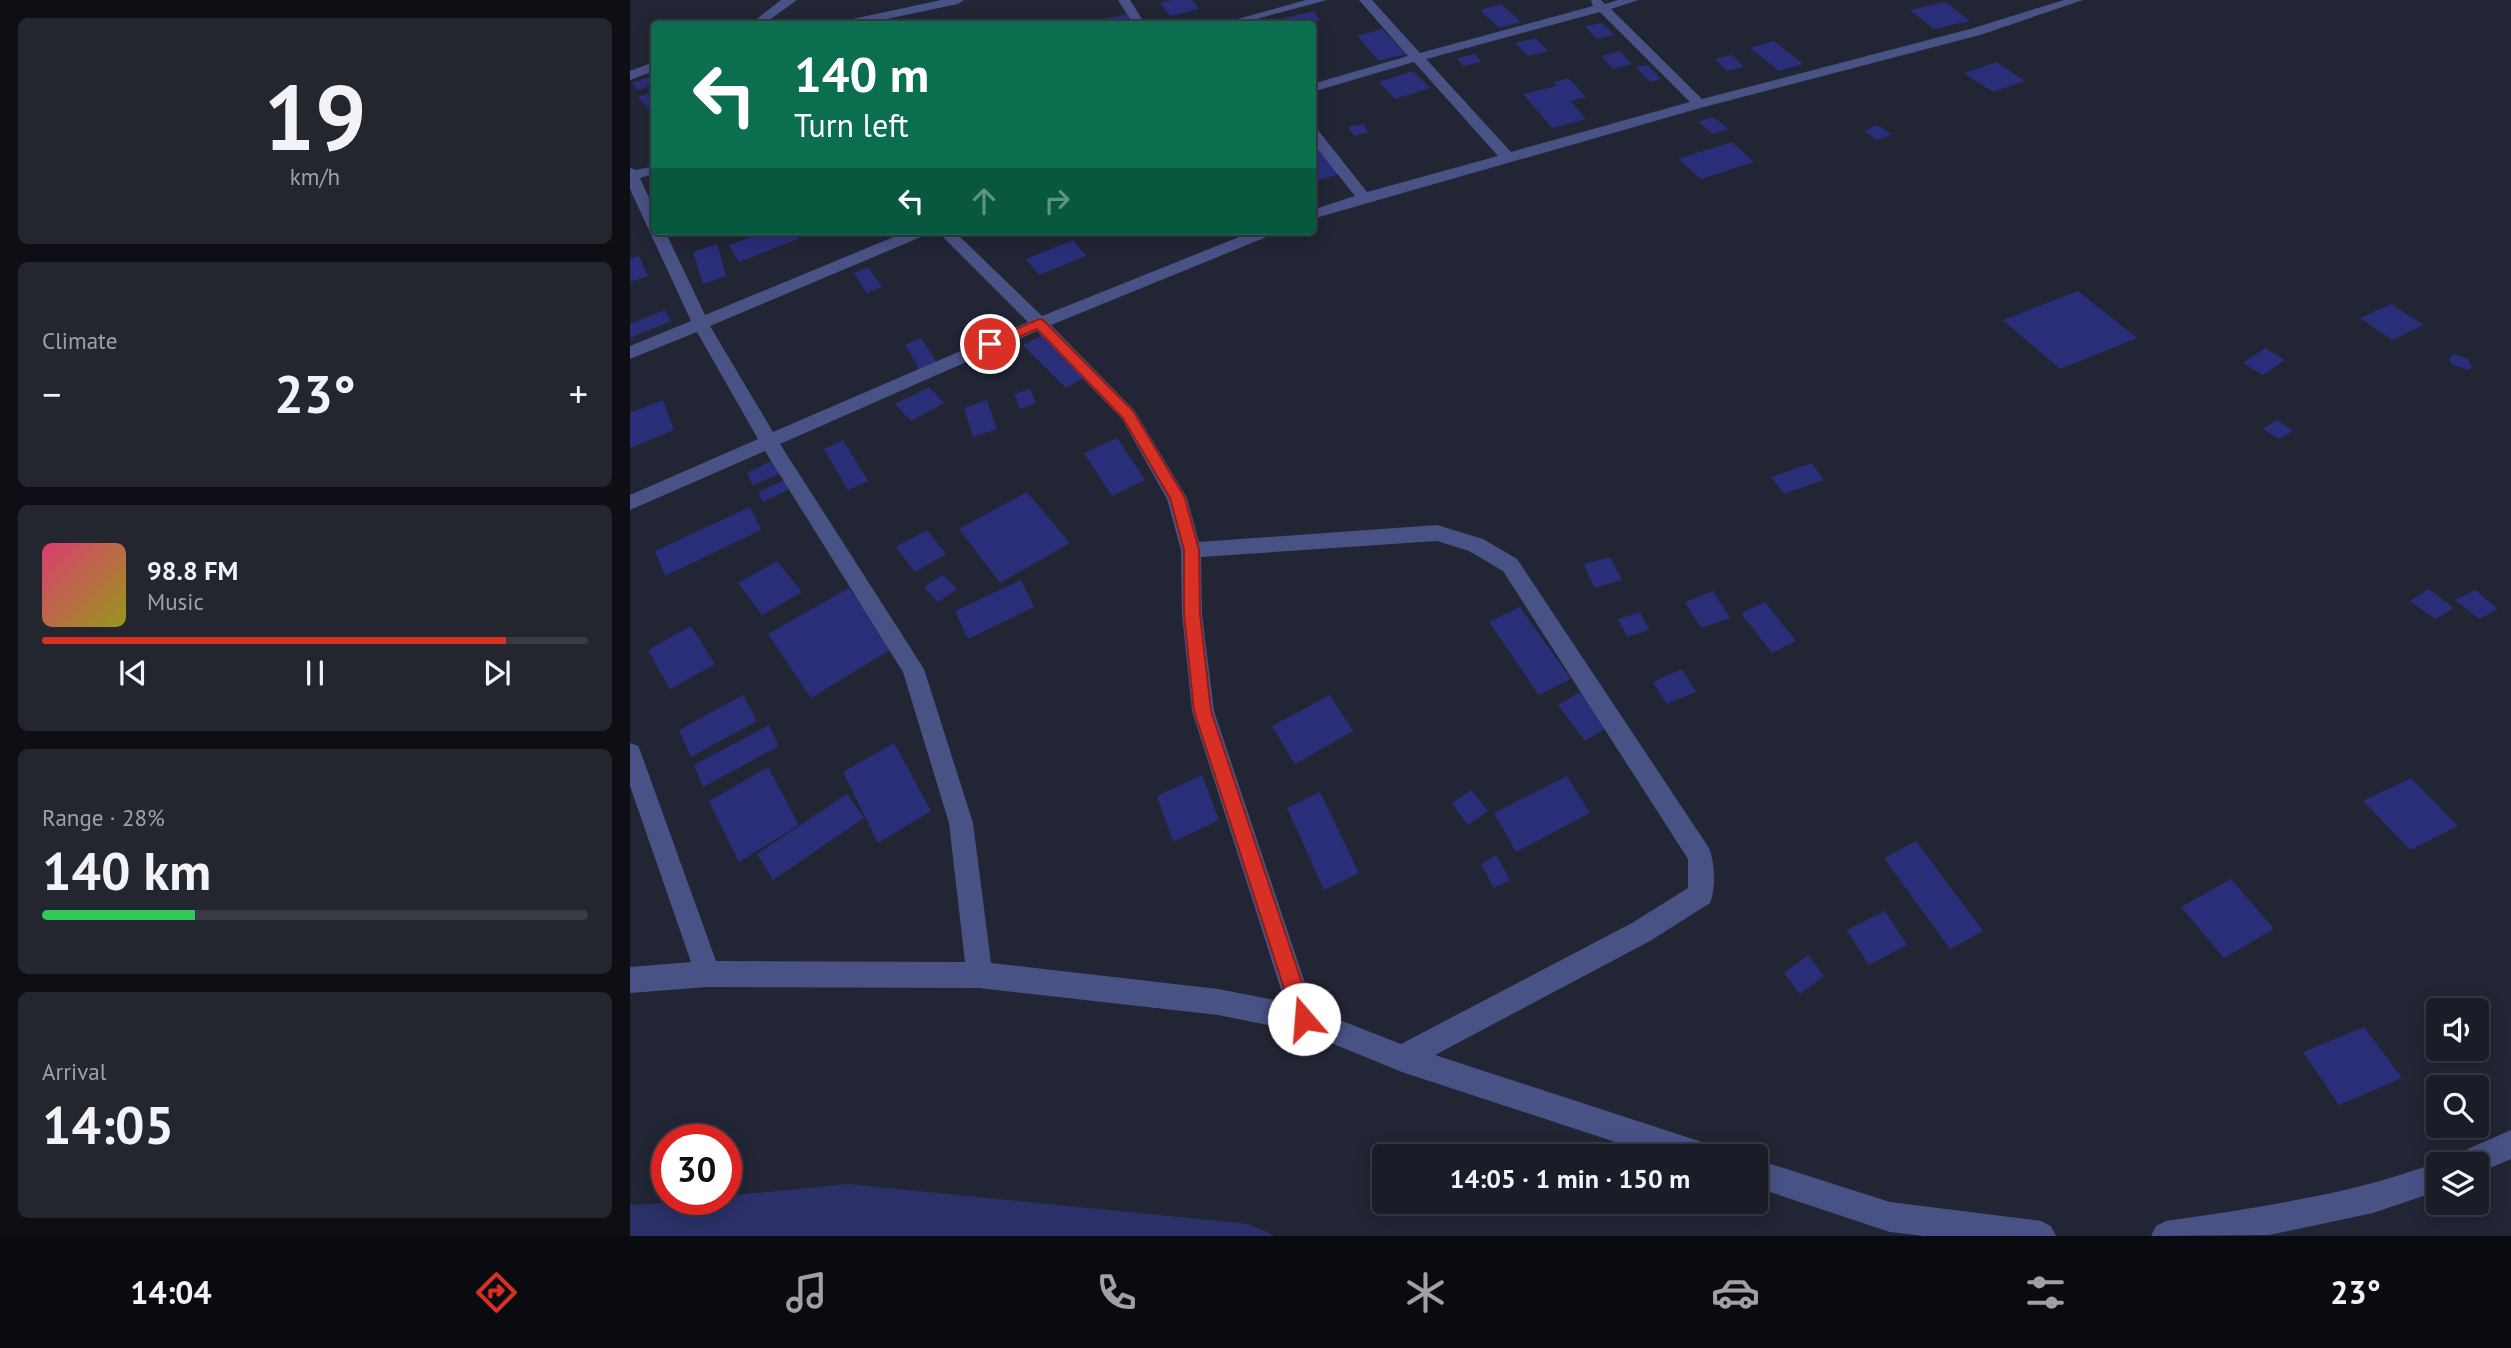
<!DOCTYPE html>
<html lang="en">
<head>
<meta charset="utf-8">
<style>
  :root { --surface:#1a1c27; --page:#23252f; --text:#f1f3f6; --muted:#9fa1a7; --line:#383a44; --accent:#d93025 }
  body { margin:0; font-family:"PT Sans",sans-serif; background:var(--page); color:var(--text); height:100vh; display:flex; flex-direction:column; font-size:26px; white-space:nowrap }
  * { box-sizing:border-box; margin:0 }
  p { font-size:23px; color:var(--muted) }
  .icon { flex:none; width:38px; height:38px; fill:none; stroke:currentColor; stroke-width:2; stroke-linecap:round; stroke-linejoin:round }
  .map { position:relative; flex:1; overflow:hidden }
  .drawer { display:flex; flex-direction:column; gap:18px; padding:18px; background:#0e0f15; width:630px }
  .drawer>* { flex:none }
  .hud { position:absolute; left:21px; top:21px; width:665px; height:214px; border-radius:7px; box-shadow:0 4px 18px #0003,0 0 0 2px var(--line); background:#0b6e4f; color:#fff; overflow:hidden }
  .controls { position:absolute; left:1796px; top:998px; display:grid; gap:14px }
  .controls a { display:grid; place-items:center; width:63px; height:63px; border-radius:7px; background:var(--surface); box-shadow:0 4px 18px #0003,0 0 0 2px var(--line); font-size:35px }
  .speed { position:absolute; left:21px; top:1124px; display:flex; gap:14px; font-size:35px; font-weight:700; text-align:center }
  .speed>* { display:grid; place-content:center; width:91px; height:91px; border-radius:50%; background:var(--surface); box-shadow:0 4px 18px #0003,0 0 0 2px var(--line); line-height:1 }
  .speed .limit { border:10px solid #d22; background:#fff; color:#111 }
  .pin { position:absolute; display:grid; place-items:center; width:60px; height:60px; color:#fff; margin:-30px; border:4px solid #fff; border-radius:50%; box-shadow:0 2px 7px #0007 }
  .me { position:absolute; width:77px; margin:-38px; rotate:342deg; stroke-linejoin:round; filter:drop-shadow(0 0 5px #0008) }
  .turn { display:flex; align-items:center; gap:24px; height:147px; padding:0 28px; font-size:32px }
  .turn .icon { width:91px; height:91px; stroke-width:2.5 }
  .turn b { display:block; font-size:49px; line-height:60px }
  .lanes { display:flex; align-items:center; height:66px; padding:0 28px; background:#0003; justify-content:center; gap:35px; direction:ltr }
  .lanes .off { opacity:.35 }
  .big { font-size:52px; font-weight:600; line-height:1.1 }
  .drawer .tile { flex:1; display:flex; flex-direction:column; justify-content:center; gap:10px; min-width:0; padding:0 24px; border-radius:10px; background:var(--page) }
  .drawer .dial { align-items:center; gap:0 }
  .dial b { font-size:91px; line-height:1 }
  .song { display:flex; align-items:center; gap:21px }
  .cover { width:84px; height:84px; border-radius:10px; background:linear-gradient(135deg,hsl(340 70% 55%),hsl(60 70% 35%)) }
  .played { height:7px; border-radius:4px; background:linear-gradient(90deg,var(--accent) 85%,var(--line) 85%) }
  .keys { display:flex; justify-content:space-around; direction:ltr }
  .heat { display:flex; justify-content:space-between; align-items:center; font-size:38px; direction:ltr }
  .charge { height:10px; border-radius:5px; background:linear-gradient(90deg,#34c759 28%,var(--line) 0) }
  .trip { position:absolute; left:742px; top:1144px; width:396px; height:70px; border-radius:7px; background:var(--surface); box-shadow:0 4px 18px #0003,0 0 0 2px var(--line); font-weight:600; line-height:70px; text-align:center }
  .tab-bar { display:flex; height:112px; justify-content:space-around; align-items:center; background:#0a0b10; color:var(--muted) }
  .tab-bar .icon { width:49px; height:49px }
  .tab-bar .current { color:var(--accent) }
  .tab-bar b { font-size:32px; color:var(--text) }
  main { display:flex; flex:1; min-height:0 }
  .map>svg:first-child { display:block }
</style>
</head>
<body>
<main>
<section class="drawer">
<div class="tile dial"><b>19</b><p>km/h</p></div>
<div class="tile"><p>Climate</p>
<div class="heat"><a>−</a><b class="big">23°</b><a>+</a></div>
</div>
<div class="tile">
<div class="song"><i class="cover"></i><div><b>98.8 FM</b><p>Music</p></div></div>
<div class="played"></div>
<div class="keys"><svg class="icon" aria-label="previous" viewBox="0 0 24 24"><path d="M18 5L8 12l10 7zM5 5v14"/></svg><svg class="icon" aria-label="pause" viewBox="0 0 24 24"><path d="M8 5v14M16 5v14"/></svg><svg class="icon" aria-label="next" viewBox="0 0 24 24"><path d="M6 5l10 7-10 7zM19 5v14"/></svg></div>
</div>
<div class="tile"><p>Range · 28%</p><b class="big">140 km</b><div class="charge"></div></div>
<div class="tile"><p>Arrival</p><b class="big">14:05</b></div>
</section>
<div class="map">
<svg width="1881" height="1236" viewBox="0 0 1881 1236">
  <rect width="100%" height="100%" fill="#222534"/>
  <!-- green -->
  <polygon fill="#2b3168" points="218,1184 619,1224 645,1236 0,1236 0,1205 96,1199 96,1196"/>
  <!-- building -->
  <g fill="#2a2e79">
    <polygon points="542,0 562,0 569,9 540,16 530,3"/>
    <polygon points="1315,2 1340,21 1304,29 1280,10"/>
    <polygon points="871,4 891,22 869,28 850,10"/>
    <polygon points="684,11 690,21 658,24 654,18"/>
    <polygon points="496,14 502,24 472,24 470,20"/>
    <polygon points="972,23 984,35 967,39 955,26"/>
    <polygon points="752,29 776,54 749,61 727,36"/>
    <polygon points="906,38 918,51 898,56 885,43"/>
    <polygon points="1144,41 1173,64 1149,71 1120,48"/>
    <polygon points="990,51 1002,64 983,69 971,56"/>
    <polygon points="845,54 851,62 833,66 827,58"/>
    <polygon points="1102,55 1114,67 1097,71 1085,59"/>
    <polygon points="1367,62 1395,81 1363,92 1334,73"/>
    <polygon points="1017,65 1031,79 1020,82 1006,67"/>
    <polygon points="783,71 800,88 765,99 749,82"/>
    <polygon points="24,75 24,85 8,90 2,83"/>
    <polygon points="938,78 956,97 941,101 934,94 956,119 922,128 893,94 926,86 923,82"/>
    <polygon points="21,92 24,96 24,115 8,97"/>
    <polygon points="1083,117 1099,129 1083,134 1068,122"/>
    <polygon points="733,124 738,132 724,136 718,127"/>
    <polygon points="1247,125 1262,134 1248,140 1234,131"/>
    <polygon points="1102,142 1124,162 1071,179 1048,159"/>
    <polygon points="691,146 713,173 687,181 682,175 682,149"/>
    <polygon points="137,231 162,231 168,239 109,262 99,245"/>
    <polygon points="443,240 456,256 409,275 396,259"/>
    <polygon points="87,244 96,276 73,284 63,252"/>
    <polygon points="9,256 18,276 0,282 0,259"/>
    <polygon points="238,267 252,287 237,293 224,273"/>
    <polygon points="1448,291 1507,338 1430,369 1373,320"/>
    <polygon points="1761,304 1794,325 1762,340 1730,318"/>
    <polygon points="35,310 41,321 0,338 0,324"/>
    <polygon points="413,335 457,376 436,388 393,345"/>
    <polygon points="291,338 308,364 291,372 275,345"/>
    <polygon points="1635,348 1655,360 1633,375 1613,363"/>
    <polygon points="1823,354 1838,359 1842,367 1838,370 1823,365 1819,360"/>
    <polygon points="299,387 314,403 281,421 265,404"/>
    <polygon points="400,389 406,403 390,409 384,394"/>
    <polygon points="33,400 44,430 0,448 0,413"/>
    <polygon points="357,400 367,429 343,437 334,408"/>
    <polygon points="1647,420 1663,431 1649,439 1633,429"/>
    <polygon points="487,438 515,480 482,496 454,453"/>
    <polygon points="213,440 238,481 218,490 194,449"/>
    <polygon points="146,459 153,472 123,485 117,473"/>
    <polygon points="1182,463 1194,480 1154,494 1141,477"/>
    <polygon points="156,479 161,488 133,502 128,492"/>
    <polygon points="397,492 440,543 370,583 329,529"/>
    <polygon points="120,507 131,530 35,576 25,551"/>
    <polygon points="297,530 316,554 285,572 266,547"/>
    <polygon points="980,557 992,580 964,588 954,564"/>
    <polygon points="147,561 172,592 132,615 108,583"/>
    <polygon points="313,575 327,589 308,602 294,587"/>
    <polygon points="391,580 404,607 338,639 325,611"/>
    <polygon points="219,588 263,648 181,698 138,634"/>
    <polygon points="1799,589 1824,608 1805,619 1780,601"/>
    <polygon points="1845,590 1868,609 1849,619 1825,600"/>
    <polygon points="1083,591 1100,618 1071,628 1055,602"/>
    <polygon points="1135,602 1166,641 1142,653 1111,613"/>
    <polygon points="890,607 941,679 909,695 859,622"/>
    <polygon points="1010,612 1019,630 997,637 988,619"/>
    <polygon points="61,626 85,664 40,689 18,650"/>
    <polygon points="1052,669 1066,692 1037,704 1023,682"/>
    <polygon points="950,692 978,727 955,741 928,705"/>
    <polygon points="113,695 127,721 61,757 49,730"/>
    <polygon points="700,695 723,731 665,764 642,726"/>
    <polygon points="139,725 149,746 73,787 64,765"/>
    <polygon points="264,743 301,811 248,843 213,772"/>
    <polygon points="138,767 169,825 109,862 79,801"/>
    <polygon points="572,775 589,820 543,842 527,796"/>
    <polygon points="937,776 960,813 886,852 864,813"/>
    <polygon points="1781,778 1828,826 1780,850 1733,801"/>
    <polygon points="841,790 858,811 838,825 822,803"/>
    <polygon points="690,792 729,873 694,890 657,808"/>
    <polygon points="217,794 234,818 143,880 127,854"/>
    <polygon points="1286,841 1353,931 1320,949 1254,858"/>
    <polygon points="866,855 880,880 864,888 851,864"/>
    <polygon points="1601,879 1644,929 1594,958 1551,907"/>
    <polygon points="1255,911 1277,945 1239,965 1217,930"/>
    <polygon points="1178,955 1194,976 1170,994 1154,973"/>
    <polygon points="1734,1027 1772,1078 1709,1105 1673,1052"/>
  </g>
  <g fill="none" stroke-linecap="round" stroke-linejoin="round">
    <!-- minor -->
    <g fill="#495285" fill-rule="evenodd">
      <polygon points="151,0 167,0 138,21 140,24 126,24 124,21"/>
      <polygon points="311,0 334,0 328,4 233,24 212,24 218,20"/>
      <polygon points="488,0 500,0 515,24 503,24"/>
      <polygon points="676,0 697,0 608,24 589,24"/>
      <path d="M 729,0 L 742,0 L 790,53 L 963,6 L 961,0 L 971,0 L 975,4 L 988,0 L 1008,0 L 981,9 L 1072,99 L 1340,29 L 1434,0 L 1453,0 L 1350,35 L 1074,107 L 682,219 L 682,210 L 725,196 L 682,142 L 682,128 L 687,129 L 737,192 L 868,156 L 784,62 L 682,92 L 682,84 L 778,56 ZM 970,12 L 1060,102 L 881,152 L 796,59 Z"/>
      <polygon points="24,62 24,71 0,80 0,71"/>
      <path d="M 24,166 L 24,174 L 10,178 L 24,209 L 24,231 L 35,231 L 75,315 L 278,231 L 300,231 L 298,234 L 80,326 L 143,432 L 398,322 L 307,231 L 324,231 L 412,316 L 624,231 L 646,231 L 644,234 L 421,325 L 504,410 L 557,498 L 569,542 L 807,525 L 853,539 L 887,559 L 1079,848 C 1085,863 1086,888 1080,903 L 1020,941 L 805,1055 L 1075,1143 L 1085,1147 L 1089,1157 L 1031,1157 L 772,1072 L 674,1032 L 588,1015 L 349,988 L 78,987 L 0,993 L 0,967 L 61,962 L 0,786 L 0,743 L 8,746 L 11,753 L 86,961 L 335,962 L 319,823 L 273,672 L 135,451 L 0,510 L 0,495 L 128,439 L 67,332 L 0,359 L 0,346 L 61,321 L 0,189 L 0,168 L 6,170 ZM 407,331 L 492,419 L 537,499 L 551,550 L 552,614 L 562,711 L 655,1002 L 588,989 L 361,963 L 343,823 L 294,669 L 150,444 ZM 807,541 L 839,551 L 873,571 L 1058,859 L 1058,888 L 1002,923 L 771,1044 L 684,1010 L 584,711 L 572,614 L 571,557 Z"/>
      <polygon points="1881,1130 1881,1159 1846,1174 1846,1164 1822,1164 1826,1154"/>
      <polygon points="1125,1159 1260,1202 1411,1221 1421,1226 1426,1236 1294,1236 1260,1232 1125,1187"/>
      <path d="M 1808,1162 L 1813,1164 L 1808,1164 L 1808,1191 L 1743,1213 L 1639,1235 L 1521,1236 L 1526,1226 L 1536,1221 C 1629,1207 1720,1195 1808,1162 Z"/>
    </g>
  </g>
  <!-- route -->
  <polygon fill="#d93025" stroke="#8d1f18" stroke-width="2" points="409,319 413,320 503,411 555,498 569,550 570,614 581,711 684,1019 681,1026 674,1029 667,1026 664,1019 564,711 554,614 554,550 540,498 493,418 407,329 365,347 355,347 353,344"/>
</svg>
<div class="controls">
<a><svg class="icon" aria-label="sound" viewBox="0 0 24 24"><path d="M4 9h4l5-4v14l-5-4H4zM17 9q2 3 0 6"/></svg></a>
<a><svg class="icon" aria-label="search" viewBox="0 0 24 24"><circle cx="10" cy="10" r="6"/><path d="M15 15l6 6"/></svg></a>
<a><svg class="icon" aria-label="layers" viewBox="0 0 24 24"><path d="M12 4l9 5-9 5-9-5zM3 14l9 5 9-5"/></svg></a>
</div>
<div class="speed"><div class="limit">30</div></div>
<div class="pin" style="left:360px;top:344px;background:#d93025"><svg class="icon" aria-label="arrive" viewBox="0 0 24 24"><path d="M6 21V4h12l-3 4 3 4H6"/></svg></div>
<svg class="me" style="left:674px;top:1019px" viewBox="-20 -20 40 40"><circle r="19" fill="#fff"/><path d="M0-13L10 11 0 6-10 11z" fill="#d93025"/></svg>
<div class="trip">14:05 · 1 min · 150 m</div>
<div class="hud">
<div class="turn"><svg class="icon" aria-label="left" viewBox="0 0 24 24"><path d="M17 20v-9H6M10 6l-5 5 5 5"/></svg><div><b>140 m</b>Turn left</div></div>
<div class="lanes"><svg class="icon" aria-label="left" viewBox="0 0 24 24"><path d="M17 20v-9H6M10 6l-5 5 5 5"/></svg><svg class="icon off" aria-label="ahead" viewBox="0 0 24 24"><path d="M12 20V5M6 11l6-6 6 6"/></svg><svg class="icon off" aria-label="right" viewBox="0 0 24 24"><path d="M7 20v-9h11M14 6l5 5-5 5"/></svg></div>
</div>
</div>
</main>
<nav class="tab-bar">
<b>14:04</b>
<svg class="icon current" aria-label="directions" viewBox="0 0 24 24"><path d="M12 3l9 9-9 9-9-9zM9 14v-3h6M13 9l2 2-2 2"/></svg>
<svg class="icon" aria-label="music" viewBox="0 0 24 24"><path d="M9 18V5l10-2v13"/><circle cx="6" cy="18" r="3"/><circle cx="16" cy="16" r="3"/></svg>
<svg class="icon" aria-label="phone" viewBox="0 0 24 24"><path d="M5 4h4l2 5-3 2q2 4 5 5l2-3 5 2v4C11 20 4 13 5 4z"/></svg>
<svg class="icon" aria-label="climate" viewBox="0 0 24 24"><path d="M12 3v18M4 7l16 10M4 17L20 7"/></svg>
<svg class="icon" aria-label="car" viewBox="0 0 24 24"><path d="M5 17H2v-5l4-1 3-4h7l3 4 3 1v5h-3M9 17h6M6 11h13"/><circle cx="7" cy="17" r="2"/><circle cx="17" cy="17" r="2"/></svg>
<svg class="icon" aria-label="filters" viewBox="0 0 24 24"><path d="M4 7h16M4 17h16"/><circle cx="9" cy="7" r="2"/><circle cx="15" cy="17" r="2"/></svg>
<b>23°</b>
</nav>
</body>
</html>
